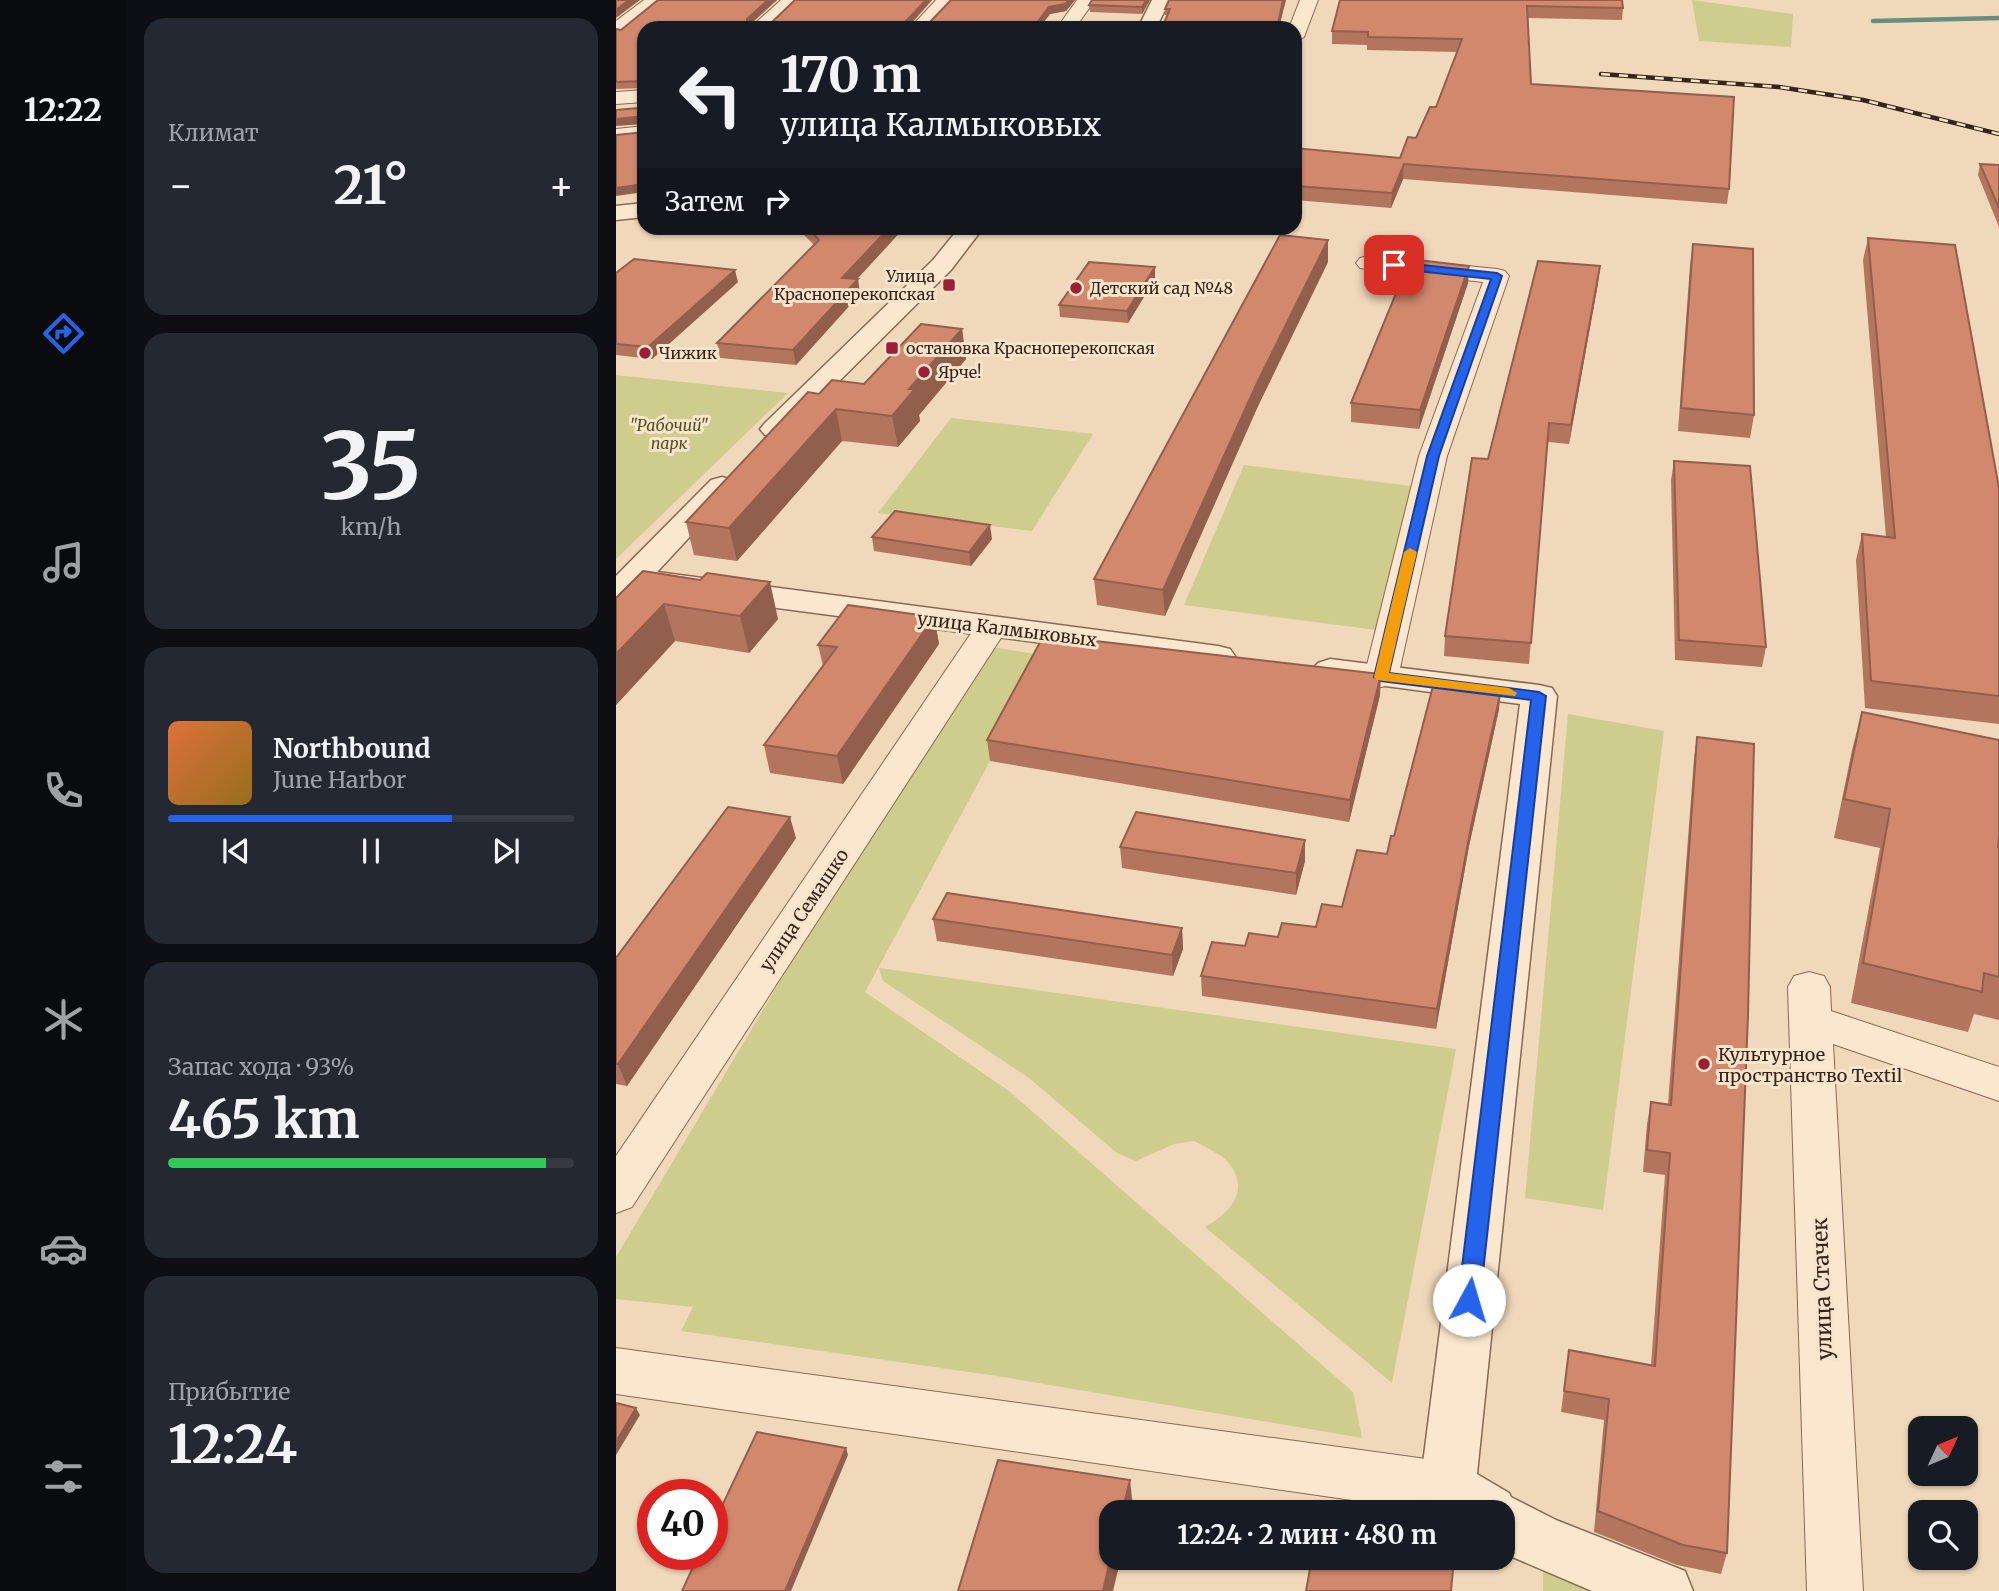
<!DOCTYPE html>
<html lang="ru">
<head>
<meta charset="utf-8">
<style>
  :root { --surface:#171b24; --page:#242831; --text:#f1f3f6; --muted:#9ea1a6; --line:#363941; --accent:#2563eb }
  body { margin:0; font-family:Merriweather,serif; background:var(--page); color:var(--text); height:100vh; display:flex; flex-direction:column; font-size:26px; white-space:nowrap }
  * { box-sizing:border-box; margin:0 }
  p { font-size:23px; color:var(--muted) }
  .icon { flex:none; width:38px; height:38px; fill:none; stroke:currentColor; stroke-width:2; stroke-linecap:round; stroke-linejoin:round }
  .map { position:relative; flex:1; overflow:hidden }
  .details { display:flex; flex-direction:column; gap:18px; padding:18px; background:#0d0f14; width:490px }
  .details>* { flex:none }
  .guide { position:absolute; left:21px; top:21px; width:665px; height:214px; border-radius:21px; box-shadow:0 2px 5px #0004; background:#171b24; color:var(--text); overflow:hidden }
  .needle { width:46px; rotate:46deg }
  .tools { position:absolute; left:1292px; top:1416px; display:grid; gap:14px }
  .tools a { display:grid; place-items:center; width:70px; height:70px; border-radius:14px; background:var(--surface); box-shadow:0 2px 5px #0004; font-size:35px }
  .speed { position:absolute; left:21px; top:1479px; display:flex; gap:14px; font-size:35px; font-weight:700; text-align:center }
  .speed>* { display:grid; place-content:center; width:91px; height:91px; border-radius:50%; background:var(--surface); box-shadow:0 2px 5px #0004; line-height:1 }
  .speed .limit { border:10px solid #d22; background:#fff; color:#111 }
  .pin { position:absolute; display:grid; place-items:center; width:60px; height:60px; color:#fff; margin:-30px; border-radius:14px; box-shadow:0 4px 10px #0006 }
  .me { position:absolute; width:77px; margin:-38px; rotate:6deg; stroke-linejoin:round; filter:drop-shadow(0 0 5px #0008) }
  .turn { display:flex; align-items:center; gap:24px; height:147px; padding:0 28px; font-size:32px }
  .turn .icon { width:91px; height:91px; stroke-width:2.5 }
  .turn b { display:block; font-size:49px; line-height:60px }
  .then { display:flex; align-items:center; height:66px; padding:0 28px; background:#0003; gap:14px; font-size:26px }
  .big { font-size:52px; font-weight:700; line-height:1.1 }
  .details .tile { flex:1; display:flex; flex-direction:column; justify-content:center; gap:10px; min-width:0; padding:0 24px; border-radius:21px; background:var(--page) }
  .details .dial { align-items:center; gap:0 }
  .dial b { font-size:91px; line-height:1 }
  .song { display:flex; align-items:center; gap:21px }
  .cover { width:84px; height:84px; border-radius:10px; background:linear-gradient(135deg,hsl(20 70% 55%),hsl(40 70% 35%)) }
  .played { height:7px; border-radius:4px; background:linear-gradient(90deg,var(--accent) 70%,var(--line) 70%) }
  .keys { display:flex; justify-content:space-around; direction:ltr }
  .heat { display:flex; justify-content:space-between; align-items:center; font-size:38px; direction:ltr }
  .charge { height:10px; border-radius:5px; background:linear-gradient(90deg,#34c759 93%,var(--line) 0) }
  .trip { position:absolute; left:483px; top:1500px; width:416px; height:70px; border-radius:21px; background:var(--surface); box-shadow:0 2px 5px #0004; font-weight:700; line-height:70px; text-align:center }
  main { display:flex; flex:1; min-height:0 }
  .tab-bar { display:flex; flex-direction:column; width:126px; justify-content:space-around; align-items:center; background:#090b0e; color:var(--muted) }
  .tab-bar .icon { width:49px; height:49px }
  .tab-bar .on { color:var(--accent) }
  .tab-bar b { font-size:32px; color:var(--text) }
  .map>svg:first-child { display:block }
</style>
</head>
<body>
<main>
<nav class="tab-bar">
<b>12:22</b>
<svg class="icon on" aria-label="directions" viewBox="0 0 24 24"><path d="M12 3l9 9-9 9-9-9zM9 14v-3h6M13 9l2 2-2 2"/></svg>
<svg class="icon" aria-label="music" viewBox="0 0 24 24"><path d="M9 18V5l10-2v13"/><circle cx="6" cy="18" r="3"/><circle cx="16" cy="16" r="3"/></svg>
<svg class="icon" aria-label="phone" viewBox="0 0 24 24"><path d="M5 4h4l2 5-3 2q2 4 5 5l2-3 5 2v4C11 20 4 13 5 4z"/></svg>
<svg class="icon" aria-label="climate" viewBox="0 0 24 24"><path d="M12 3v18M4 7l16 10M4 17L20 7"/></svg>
<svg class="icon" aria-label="car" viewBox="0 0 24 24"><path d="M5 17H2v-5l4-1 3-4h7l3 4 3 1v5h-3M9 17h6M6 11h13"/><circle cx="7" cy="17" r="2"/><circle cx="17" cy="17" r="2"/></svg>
<svg class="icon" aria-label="filters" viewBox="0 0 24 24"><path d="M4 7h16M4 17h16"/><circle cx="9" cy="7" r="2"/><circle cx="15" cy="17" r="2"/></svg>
</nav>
<section class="details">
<div class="tile"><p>Климат</p>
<div class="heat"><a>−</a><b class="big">21°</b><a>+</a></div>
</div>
<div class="tile dial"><b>35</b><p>km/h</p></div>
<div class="tile">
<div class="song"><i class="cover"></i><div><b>Northbound</b><p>June Harbor</p></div></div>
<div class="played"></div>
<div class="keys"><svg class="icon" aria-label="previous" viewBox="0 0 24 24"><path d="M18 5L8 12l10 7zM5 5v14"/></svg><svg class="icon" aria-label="pause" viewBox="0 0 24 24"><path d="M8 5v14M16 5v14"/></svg><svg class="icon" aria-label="next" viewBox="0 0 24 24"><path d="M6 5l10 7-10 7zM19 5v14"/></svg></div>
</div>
<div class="tile"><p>Запас хода · 93%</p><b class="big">465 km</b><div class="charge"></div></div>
<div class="tile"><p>Прибытие</p><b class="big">12:24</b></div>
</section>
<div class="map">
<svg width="1383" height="1591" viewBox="0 0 1383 1591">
  <rect width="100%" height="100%" fill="#f0d8ba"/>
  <!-- green -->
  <g fill="#cecd8e">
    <polygon points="1076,0 1177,14 1175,47 1083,41"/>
    <polygon points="0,375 172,393 0,559"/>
    <polygon points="335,418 477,434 416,531 262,513"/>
    <polygon points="628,465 803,487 761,630 568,605"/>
    <polygon points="364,645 431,656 249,992 393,1091 737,1392 746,1438 381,1376 65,1331 77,1307 0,1299 0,1257"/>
    <polygon points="952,714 1048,731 987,1210 909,1198"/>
    <path d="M 263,968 L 840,1049 L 776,1383 L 589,1227 C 611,1215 634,1193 615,1166 C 608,1155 589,1147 578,1141 L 558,1144 L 520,1161 L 501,1153 L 413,1078 L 267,981 Z"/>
    <polygon points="927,1551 1030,1591 927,1591"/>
  </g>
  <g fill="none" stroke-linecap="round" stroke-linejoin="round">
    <!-- stream -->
    <polyline stroke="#678e7f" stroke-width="4.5" points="1257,21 1383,18"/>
    <!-- minor casing -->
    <g stroke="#886854" stroke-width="2">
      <g id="minor">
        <polygon points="28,0 48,0 6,34 0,35 0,21"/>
        <polygon points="165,0 184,0 154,28 134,28"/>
        <polygon points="320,0 339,0 313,28 294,28"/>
        <polygon points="461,0 479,0 459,28 441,28"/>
        <polygon points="684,0 702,0 688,37 679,42 679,28 673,28"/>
        <polygon points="28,90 28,102 0,104 0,92"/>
        <polygon points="28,126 28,138 0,141 0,129"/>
        <polygon points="752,256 881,269 889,271 893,276 831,456 782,677 777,684 765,687 753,684 748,677 803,456 867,282 744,268 740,263 744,258"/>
        <polygon points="376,617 388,620 392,627 16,1207 0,1213 0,1156 364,620"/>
        <polygon points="1193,972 1208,976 1214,987 1215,1011 1383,1067 1383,1101 1217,1044 1247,1591 1191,1591 1172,987 1178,976"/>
        <polygon points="0,1348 832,1462 851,1469 859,1487 851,1505 833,1512 792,1508 0,1394"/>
      </g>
    </g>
    <!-- tertiary casing -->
    <g stroke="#886854" stroke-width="3">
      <g id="tertiary">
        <polygon points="536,0 554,0 540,28 522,28"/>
        <polygon points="28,203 28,217 0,220 0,206"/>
        <polygon points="343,228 367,228 335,270 169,435 159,438 149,435 144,429 149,423 317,260"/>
        <polygon points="106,477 117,480 121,486 41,572 602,646 614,649 619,656 614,663 602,666 24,590 16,598 0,600 0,576 95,480"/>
        <polygon points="714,659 923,685 936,688 941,696 861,1474 893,1493 895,1497 940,1520 1069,1571 1077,1591 976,1591 887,1553 887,1512 822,1512 812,1506 804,1487 904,704 702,677 696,670 702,663"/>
      </g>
    </g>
    <!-- minor -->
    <use href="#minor" fill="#fbe7ce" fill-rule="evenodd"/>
    <!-- tertiary -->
    <use href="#tertiary" fill="#fbe7ce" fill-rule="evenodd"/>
    <!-- rail casing -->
    <g stroke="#36231a" stroke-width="4.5">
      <polyline id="rail" points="985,74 1163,87 1247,100 1383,134"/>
    </g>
    <!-- rail -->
    <use href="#rail" stroke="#f7e4ca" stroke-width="2.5" stroke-dasharray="9" stroke-linecap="butt"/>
  </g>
  <!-- wall -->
  <g fill="#b4755e">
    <polygon points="42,0 161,0 136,23 155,23 179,0 316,0 295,24 312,24 335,0 459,0 450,11 434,14 423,28 28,28 28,88 0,89 0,29 5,30"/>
    <polygon points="476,0 534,0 526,14 474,12 473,5"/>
    <polygon points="553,0 670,0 667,7 549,15 549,9"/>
    <polygon points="724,0 1007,8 1006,20 912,18 915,84 1113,189 1111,204 787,179 775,208 679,200 679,148 784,158 800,138 820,107 841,52 751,50 751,45 716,44 716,31"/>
    <polygon points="1364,164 1383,165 1383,227 1362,175"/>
    <polygon points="181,228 288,228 241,279 244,294 180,365 104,358 101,343 198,245"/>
    <polygon points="1252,238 1383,488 1383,724 1249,708 1240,560 1246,534 1270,537 1247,260"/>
    <polygon points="1077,244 1138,415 1134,438 1062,431 1074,265"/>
    <polygon points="712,262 642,406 549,616 481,605 478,579"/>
    <polygon points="853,266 852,283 803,429 735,422 735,403"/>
    <polygon points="984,266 982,283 953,444 932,442 913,664 828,656 829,636 872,459"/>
    <polygon points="0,273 122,282 36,359 0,355"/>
    <polygon points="539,279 512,323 444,317 443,305"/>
    <polygon points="346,329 350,359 303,415 304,421 282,447 226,441 121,561 78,555 70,522 203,394 248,384"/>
    <polygon points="1058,461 1150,647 1146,667 1059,660 1055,480"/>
    <polygon points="256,537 376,539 355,566 258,551"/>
    <polygon points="27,571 162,619 133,653 59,641 0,705 0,598"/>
    <polygon points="318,617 323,644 227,784 154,773 148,745 207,666 202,645"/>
    <polygon points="764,695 733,822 374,761 371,740"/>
    <polygon points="883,709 853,846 820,1029 586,996 585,976 629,946 700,927 726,907 771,854 778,836"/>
    <polygon points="1246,712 1383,848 1383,1020 1358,1014 1352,1032 1235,1003 1264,848 1218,838 1236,750"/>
    <polygon points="1081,737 1111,1553 1105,1574 1061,1565 978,1532 988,1420 945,1412 953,1350 1035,1365 1049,1175 1027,1172 1031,1124 1035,1102 1052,1104 1078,758"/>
    <polygon points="180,838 11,1086 0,1084 0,958"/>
    <polygon points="504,847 689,861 680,895 506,868"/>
    <polygon points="317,919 566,928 567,949 557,976 321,941"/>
  </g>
  <!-- shaded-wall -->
  <g fill="#925f4c">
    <polygon points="13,0 24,0 0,18 0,10"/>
    <polygon points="152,0 161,0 132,26 131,19"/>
    <polygon points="310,0 316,0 291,28 290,21"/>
    <polygon points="453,0 459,0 450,11 434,14 423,28 417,28 433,7"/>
    <polygon points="530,0 534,0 526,14 526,7"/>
    <polygon points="667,0 670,0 663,28 661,28"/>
    <polygon points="28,116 28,124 0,126 0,119"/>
    <polygon points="788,164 787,179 775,208 776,193"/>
    <polygon points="26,181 28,181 28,192 0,196 0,188"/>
    <polygon points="273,228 288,228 229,292 226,278"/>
    <polygon points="712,240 712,262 642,406 549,616 547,590 642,381"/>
    <polygon points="853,266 852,283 803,429 804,410"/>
    <polygon points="984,266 982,283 953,444 955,425"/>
    <polygon points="539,267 539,279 512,323 511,311"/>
    <polygon points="119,270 122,282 36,359 32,347"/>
    <polygon points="242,279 244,294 180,365 177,350"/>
    <polygon points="346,329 350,359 303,415 304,421 282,447 276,416 293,389"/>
    <polygon points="220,409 226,441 121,561 113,528"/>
    <polygon points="374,525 376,539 355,566 353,552"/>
    <polygon points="154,582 162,619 133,653 124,616"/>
    <polygon points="48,604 59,641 0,705 0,654"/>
    <polygon points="318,617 323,644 227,784 221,756"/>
    <polygon points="765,674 764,695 733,822 734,800"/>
    <polygon points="885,690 883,709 853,846 820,1029 821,1009 855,827"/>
    <polygon points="174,817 180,838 11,1086 2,1064"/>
    <polygon points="689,840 689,861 680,895 680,873"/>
    <polygon points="566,928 567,949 557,976 556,955"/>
    <polygon points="20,1408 24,1415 0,1455 0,1442"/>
    <polygon points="230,1448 232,1455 175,1591 169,1591"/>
    <polygon points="514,1480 517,1507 516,1512 506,1512"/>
    <polygon points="495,1558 505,1558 497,1591 487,1591"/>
  </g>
  <!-- building -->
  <g fill="#d1886d" stroke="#925f4c" stroke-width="2">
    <polygon points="0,0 13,0 0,10"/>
    <polygon points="42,0 152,0 131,19 131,23 155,23 179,0 310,0 290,21 293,24 312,24 335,0 453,0 449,4 433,7 417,28 28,28 28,81 0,82 0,29 5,30"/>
    <polygon points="476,0 530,0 526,7 473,5"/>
    <polygon points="553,0 667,0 661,28 546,28 554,9 549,9"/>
    <polygon points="724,0 1006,0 1007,8 911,6 915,84 1118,97 1113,189 788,164 776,193 679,186 679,148 784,158 792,137 800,138 814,107 820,107 846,39 752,37 752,32 716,31"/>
    <polygon points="28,95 28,120 28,116 0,119 0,110 22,108 22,97"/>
    <polygon points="28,132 28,181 26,181 27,184 0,188 0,135"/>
    <polygon points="1364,164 1383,165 1383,208"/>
    <polygon points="192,228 273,228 226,278 242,279 177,350 101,343 203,240"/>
    <polygon points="664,235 712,240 642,381 547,590 478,579"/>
    <polygon points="1252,238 1339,245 1383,488 1383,696 1255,681 1246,534 1279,538"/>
    <polygon points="1077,244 1137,249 1138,415 1065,408"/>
    <polygon points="18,259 119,270 32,347 0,344 0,273"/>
    <polygon points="794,259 853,266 804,410 735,403"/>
    <polygon points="922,261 984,266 955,425 933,423 915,643 829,636 856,458 872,459"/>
    <polygon points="473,262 539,267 511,311 443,305"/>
    <polygon points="305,324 346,329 293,389 299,389 276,416 220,409 113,528 70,522 192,392 203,394 216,380 248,384"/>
    <polygon points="1058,461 1134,466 1150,647 1063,640"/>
    <polygon points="279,511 374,525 353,552 256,537"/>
    <polygon points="27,571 84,580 91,573 154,582 124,616 48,604 0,654 0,598"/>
    <polygon points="232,605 318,617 221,756 148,745 221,647 202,645"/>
    <polygon points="428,635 765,674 734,800 371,740"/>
    <polygon points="818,682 885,690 855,827 821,1009 585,976 596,942 629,946 633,933 662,937 666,923 700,927 706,904 726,907 741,850 771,854 775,836 778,836"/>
    <polygon points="1246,712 1383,740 1383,837 1382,847 1383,848 1383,977 1368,973 1366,992 1247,963 1274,809 1228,799"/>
    <polygon points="1081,737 1138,744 1132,1015 1111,1553 1067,1545 982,1511 993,1399 948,1391 953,1350 1039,1366 1054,1153 1031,1150 1035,1102 1055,1105"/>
    <polygon points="112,807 174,817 2,1064 0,1064 0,958"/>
    <polygon points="520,812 689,840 680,873 504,847"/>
    <polygon points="331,893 566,928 556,955 317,919"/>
    <polygon points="0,1403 20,1408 0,1442"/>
    <polygon points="141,1432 230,1448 169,1591 66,1591 83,1554 96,1554 96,1527"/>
    <polygon points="382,1460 514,1480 506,1512 495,1512 495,1556 487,1591 342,1591"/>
    <polygon points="696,1558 838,1558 835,1591 690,1591"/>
  </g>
  <!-- route -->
  <polygon fill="#2563eb" stroke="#184099" stroke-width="2" points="778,262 881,273 886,276 823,456 773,673 923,692 930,696 864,1300 861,1306 853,1309 846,1306 842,1300 915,700 765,681 758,677 811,456 875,279 774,268 773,265"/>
  <!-- slow -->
  <polygon fill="#f59e0b" points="794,548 801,552 773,673 893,688 901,693 899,696 760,680 758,677 788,552"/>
  <!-- markers -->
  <g fill="#9b2033" stroke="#f7e4ca" stroke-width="2.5">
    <rect x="326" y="278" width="14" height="14" rx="3.5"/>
    <circle cx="460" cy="288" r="7"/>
    <rect x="269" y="341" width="14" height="14" rx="3.5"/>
    <circle cx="29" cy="353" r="7"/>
    <circle cx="308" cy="372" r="7"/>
    <circle cx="1088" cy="1064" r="7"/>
  </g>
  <g text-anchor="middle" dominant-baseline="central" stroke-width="6" stroke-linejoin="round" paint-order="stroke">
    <!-- far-poi labels -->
    <g font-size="16" fill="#36231a" stroke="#f7e4ca" text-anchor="start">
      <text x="319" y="276" text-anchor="end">Улица<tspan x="319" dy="18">Красноперекопская</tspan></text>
      <text x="474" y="288">Детский сад №48</text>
      <text x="290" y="348">остановка Красноперекопская</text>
      <text x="43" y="353">Чижик</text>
      <text x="322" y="372">Ярче!</text>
    </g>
    <!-- far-park labels -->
    <g font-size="16" font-style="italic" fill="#4e541f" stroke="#f7e4ca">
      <text x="53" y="425">"Рабочий"<tspan x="53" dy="18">парк</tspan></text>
    </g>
    <!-- street labels -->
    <g font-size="18" fill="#36231a" stroke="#f7e4ca">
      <text transform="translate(391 629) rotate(7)">улица Калмыковых</text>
      <text transform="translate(188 910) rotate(-56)">улица Семашко</text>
    </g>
    <!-- poi labels -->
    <g font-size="18" fill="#36231a" stroke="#f7e4ca" text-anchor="start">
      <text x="1102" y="1054">Культурное<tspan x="1102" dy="21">пространство Textil</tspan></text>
    </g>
    <!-- near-street labels -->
    <g font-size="21" fill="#36231a" stroke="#f7e4ca">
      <text transform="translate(1206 1289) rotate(-92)">улица Стачек</text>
    </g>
  </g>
</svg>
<div class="tools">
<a><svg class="needle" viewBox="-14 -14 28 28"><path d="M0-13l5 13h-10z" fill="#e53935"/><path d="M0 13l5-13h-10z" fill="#9ea1a6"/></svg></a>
<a><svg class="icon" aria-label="search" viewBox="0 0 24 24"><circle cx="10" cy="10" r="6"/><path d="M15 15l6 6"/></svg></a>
</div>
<div class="speed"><div class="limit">40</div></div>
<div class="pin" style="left:778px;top:265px;background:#d93025"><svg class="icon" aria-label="arrive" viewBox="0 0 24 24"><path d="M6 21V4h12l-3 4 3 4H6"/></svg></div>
<svg class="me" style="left:853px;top:1300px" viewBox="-20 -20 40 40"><circle r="19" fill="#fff"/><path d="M0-13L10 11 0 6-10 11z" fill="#2563eb"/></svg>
<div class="trip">12:24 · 2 мин · 480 m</div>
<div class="guide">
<div class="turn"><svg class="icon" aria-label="left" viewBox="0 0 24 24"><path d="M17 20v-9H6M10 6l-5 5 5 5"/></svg><div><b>170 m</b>улица Калмыковых</div></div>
<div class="then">Затем<svg class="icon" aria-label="right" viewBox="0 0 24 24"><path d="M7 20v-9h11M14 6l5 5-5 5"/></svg></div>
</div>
</div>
</main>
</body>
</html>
